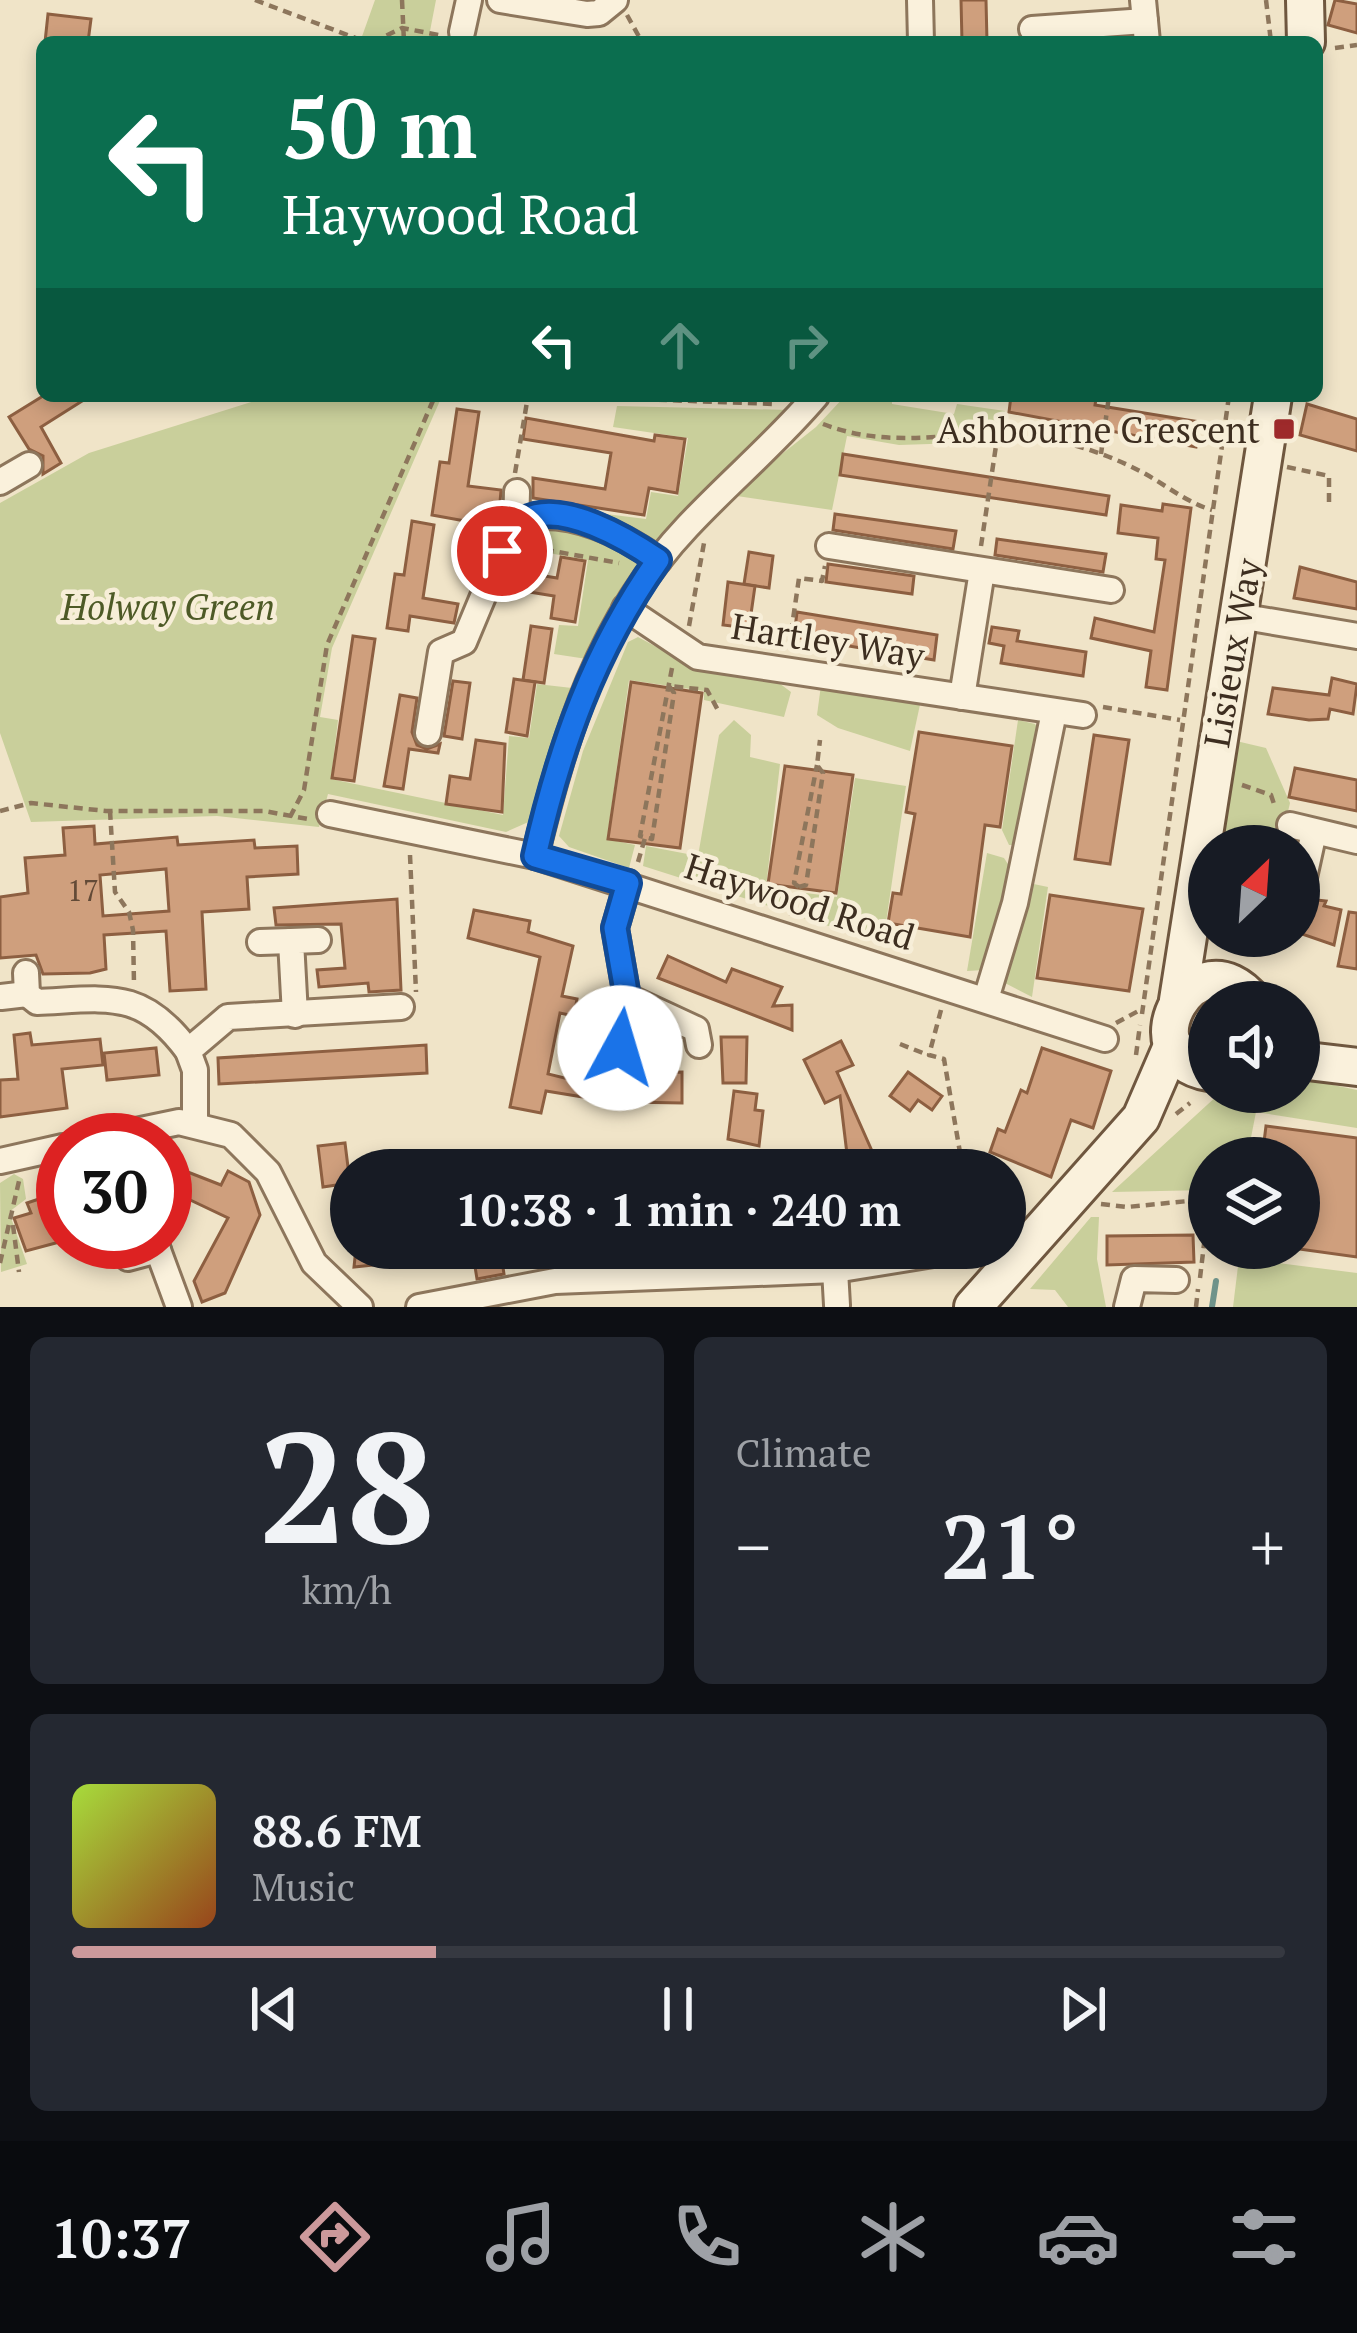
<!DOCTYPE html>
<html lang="en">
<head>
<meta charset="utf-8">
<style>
  :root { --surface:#171b24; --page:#242831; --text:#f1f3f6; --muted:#9ea1a6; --line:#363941; --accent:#cc999b }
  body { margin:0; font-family:"PT Serif",serif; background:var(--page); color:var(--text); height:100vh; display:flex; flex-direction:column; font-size:45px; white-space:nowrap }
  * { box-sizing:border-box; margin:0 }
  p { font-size:39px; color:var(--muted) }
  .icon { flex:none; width:66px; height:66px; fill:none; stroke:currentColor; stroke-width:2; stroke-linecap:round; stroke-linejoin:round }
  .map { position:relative; height:1307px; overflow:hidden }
  .panel { display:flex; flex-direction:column; gap:30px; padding:30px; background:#0d0f14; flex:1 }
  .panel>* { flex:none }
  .hud { position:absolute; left:36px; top:36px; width:1287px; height:366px; border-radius:18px; box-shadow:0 6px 18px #0003; background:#0b6e4f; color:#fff; overflow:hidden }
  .needle { width:78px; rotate:25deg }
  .controls { position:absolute; left:1188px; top:825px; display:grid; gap:24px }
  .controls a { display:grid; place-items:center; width:132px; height:132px; border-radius:50%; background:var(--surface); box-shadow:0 6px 18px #0003; font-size:60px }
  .speed { position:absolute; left:36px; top:1113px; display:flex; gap:24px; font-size:60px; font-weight:700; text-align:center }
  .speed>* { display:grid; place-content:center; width:156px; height:156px; border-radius:50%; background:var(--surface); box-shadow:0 6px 18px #0003; line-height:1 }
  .speed .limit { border:18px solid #d22; background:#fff; color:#111 }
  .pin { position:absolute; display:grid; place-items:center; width:102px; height:102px; color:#fff; margin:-51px; border:6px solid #fff; border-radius:50%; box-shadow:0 3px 12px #0007 }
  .me { position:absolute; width:132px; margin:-66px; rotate:6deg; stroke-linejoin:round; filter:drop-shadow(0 0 9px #0008) }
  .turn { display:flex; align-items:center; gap:42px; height:252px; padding:0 48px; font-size:54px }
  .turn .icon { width:156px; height:156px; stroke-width:2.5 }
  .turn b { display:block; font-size:84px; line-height:102px }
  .lanes { display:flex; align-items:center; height:114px; padding:0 48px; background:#0003; justify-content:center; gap:60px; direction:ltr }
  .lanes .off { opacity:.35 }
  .big { font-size:90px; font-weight:800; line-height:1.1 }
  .panel .card { flex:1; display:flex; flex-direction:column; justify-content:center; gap:18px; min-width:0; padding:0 42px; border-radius:18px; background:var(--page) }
  .panel .dial { align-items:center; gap:0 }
  .dial b { font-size:156px; line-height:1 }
  .song { display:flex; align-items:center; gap:36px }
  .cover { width:144px; height:144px; border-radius:18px; background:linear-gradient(135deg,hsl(80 70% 55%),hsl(20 70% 35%)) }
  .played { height:12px; border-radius:6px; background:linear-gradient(90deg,var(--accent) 30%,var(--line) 30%) }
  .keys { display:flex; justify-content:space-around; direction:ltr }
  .heat { display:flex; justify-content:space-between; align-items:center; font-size:66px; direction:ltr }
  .panel .tiles { flex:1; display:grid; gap:30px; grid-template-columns:1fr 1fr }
  .card:last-child { grid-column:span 2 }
  .trip { position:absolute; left:330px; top:1149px; width:696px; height:120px; border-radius:60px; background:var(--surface); box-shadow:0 6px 18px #0003; font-weight:800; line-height:120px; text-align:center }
  .menu { display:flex; height:192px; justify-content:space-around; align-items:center; background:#090b0e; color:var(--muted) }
  .menu .icon { width:84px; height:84px }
  .menu .selected { color:var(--accent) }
  .menu b { font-size:54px; color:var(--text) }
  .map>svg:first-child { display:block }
</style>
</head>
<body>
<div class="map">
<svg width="1357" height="1307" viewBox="0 0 1357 1307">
  <rect width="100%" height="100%" fill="#f0e4c8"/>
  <!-- green -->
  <g fill="#c9cf9b">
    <polygon points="375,0 436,0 430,31 444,42 360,42"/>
    <polygon points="270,396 442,396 332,648 320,717 338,720 331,779 503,815 509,736 529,738 537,684 572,688 533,820 506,832 328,794 319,827 217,816 31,822 0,733 0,503 89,453"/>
    <polygon points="845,396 892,396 892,404 954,414 957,404 1005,411 991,442 899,445 847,436 832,510 730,495 816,427"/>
    <polygon points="617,406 791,410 659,540 640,539 606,514 646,519 651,492 678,496 688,438 613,427"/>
    <polygon points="531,523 560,524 642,557 587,659 554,654 559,625 578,626 588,560 508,546"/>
    <polygon points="638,637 701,671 779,683 791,692 784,717 704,700 704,691 629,680 607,839 635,845 629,868 569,847 559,836 583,751 628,642"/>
    <polygon points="821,685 921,700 910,751 838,728 817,715"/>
    <polygon points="734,720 751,735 750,757 780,764 766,887 790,890 784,911 643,866 646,846 698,856 719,735"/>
    <polygon points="1018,720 1035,724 1043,737 1019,845 1009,845 1002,830"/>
    <polygon points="1232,740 1266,748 1290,803 1280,846 1219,846"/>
    <polygon points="855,778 906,786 883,943 800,917 806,893 837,897"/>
    <polygon points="987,853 1004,858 1013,872 984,970 967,971"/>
    <polygon points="1024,882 1048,887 1032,997 1003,982"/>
    <polygon points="1305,1079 1357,1090 1357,1128 1256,1112 1247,1158 1209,1158 1209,1190 1112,1192 1219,1094 1299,1092 1299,1080"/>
    <polygon points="14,1174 23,1179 26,1199 9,1212 27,1264 1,1272 0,1183"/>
    <polygon points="1091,1217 1099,1217 1097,1259 1106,1307 1068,1307 1055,1290 1030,1289"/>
    <polygon points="1239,1258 1357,1273 1357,1307 1233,1307"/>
  </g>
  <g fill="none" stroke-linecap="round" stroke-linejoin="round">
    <!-- stream -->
    <polyline stroke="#6f938a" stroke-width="6" points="1212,1307 1216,1281"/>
  </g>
  <!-- building -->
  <g fill="#cf9f7d" stroke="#8d5f41" stroke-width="3" fill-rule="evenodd">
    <polygon points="961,0 986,0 987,42 962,42"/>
    <polygon points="1335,0 1357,4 1357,33 1328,25"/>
    <polygon points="48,14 91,19 88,42 45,42"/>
    <polygon points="43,396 90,396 41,427 61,463 43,474 43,456 29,449 9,417"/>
    <polygon points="1011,396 1077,396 1096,399 1095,405 1200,422 1196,447 1009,412"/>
    <polygon points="1307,404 1357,419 1357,451 1300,435"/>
    <polygon points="457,409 479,412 468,486 501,490 498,527 432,515 440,462 449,463"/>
    <polygon points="526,418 654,441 655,435 685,439 677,493 649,488 644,515 533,498 533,478 605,489 611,453 523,439"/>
    <polygon points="843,454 1109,496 1106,515 840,475"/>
    <polygon points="1163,504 1191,508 1167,690 1146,687 1151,651 1091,638 1095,618 1154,632 1165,560 1156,559 1158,538 1118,533 1121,505 1162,511"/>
    <polygon points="835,514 956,531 953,549 833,530"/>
    <polygon points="412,521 434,525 423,598 458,604 454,623 410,616 408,631 387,628 395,574 404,575"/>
    <polygon points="997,539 1106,554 1103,572 995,555"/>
    <polygon points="749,552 773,556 769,588 744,584"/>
    <polygon points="561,557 585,561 575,622 551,618 554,596 511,589 514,571 557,578"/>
    <polygon points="828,564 914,576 912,594 826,582"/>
    <polygon points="1300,567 1357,582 1357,609 1294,598"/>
    <polygon points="728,582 755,586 749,628 723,625"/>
    <polygon points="797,612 937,635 934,660 794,637"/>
    <polygon points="531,626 552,629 544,683 523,680"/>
    <polygon points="992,627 1019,631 1017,641 1086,652 1083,676 1001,663 1004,646 989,643"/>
    <polygon points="353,636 375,639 354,781 332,778"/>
    <polygon points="1332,678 1357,684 1353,714 1330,709 1328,719 1309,720 1268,714 1273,688 1329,695"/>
    <polygon points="514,679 535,682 527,736 506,732"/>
    <polygon points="453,681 470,683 462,739 444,736"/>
    <polygon points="631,682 702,693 680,848 608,839"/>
    <polygon points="400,695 417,698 412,732 417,745 427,749 440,744 438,753 409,749 403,789 384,786"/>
    <polygon points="919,732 1012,746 1000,827 985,825 970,937 888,923 893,893 901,894 915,814 906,812"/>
    <polygon points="1094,735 1129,740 1110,864 1075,859"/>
    <polygon points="476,740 505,744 502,812 446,804 450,776 470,779"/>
    <polygon points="785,766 853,775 836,893 768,884"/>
    <polygon points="1295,768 1357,780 1357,811 1289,797"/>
    <path d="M 94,826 L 95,844 L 177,837 L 178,845 L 254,840 L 255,848 L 297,846 L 298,874 L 247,877 L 249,909 L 202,912 L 206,989 L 170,991 L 166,931 L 104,935 L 106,969 L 90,973 L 43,974 L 36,955 L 0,958 L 0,897 L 28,893 L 25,858 L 65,855 L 63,828 ZM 166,869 L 169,911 L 103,916 L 100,875 Z"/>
    <polygon points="1050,895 1143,909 1129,991 1037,978"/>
    <polygon points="1299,898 1326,901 1324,906 1341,910 1334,945 1299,933"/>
    <polygon points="397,899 401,990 369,992 368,983 319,987 317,970 345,968 341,924 276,925 274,908"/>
    <polygon points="474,910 530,921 528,932 573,946 562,996 577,999 574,1016 560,1013 548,1074 597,1086 595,1099 546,1091 541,1113 510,1107 540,957 468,938"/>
    <polygon points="1349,912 1357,913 1357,969 1338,966"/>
    <polygon points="668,956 726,982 732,969 782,987 773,1006 792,1005 792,1030 658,978"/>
    <polygon points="30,1033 32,1045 100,1039 103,1065 62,1069 67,1108 0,1117 0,1080 18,1079 14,1035"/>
    <polygon points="721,1037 747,1037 746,1083 723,1083"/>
    <polygon points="841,1041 853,1065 837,1072 872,1151 847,1154 840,1096 825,1103 804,1060"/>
    <polygon points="426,1045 427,1073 219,1084 218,1058"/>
    <polygon points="156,1048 159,1075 107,1080 104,1053"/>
    <polygon points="1042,1048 1111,1071 1093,1128 1071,1120 1051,1177 990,1152 998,1129 1005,1132 1021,1090 1027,1093"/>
    <polygon points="682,1072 682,1103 626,1102 631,1073"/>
    <polygon points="908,1072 942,1096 932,1110 918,1100 910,1111 890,1096"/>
    <polygon points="734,1091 757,1094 755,1110 763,1111 759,1146 728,1139"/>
    <polygon points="1266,1126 1357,1138 1357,1257 1299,1249 1299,1158 1262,1158"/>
    <polygon points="345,1143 350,1183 323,1187 318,1146"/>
    <polygon points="180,1169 221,1185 228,1171 249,1182 260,1215 225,1293 202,1302 194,1281 228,1218 186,1198 165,1202 165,1175"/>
    <polygon points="48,1196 51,1207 63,1203 63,1241 26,1251 14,1218 31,1213 27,1203"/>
    <polygon points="1193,1235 1194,1262 1107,1265 1107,1236"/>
    <polygon points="356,1248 420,1248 421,1260 354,1267"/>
    <polygon points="472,1248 500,1248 504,1274 477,1279"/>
    <polygon points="600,1248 695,1248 695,1259 600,1263"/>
  </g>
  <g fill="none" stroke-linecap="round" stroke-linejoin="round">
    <!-- street casing -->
    <g stroke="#8d765c" stroke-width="30">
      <g id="street">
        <polyline points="500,0 587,14 599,13 615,0"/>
        <polyline points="920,0 921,42"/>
        <polyline points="1143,0 1147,42"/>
        <polyline points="1032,29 1145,21"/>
        <polyline points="462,32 469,0"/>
        <polyline points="0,482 29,465"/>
        <polyline points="516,527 517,492"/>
        <polyline points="829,546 1111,590"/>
        <polyline points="625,608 698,657 1083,715"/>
        <polyline points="1239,616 1357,636"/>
        <polyline points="962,697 982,571"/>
        <path d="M 428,733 L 441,652 L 464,642 L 502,551 L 528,517 C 577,511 620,534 659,560"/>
        <polyline points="330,814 535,856 1105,1039"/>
        <polyline points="1290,825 1357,841"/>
        <path d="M 535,856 C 565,735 599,620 687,527 C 729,482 776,443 816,396"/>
        <polyline points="1303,882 1314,832"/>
        <polyline points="260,942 291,941"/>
        <path d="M 26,973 L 27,994 L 37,1002 C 107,999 142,988 188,1051"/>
        <polyline points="1,997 27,994"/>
        <polyline points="627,997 696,1029 699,1045"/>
        <polyline points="986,999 1015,903 1054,712"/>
        <polyline points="295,1015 291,941 318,940"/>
        <polyline points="615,1071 627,997 615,928 628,883"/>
        <polyline points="195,1123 195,1070 188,1051 228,1017 401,1007"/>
        <polyline points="93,1140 179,1122 231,1135 268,1172 314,1263 360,1307"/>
        <polyline points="0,1161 63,1147"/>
        <polyline points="155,1242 179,1307"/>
        <polyline points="128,1258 158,1250"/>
        <polyline points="835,1270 837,1305"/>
        <polyline points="419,1307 555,1281 835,1270 970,1248"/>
        <polyline points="1127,1307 1134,1279 1176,1280"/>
      </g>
    </g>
    <!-- secondary casing -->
    <g stroke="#6f573f" stroke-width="42">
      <g id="secondary">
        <polyline points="1305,0 1306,42"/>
        <polyline points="1178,1000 1273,396"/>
        <polyline points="1299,1060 1357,1067"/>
        <path d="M 1209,1072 C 1124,1058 1196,929 1254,1002"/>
        <polyline points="973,1307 1141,1118 1173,1044"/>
      </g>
    </g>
    <!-- path -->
    <g stroke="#8d765c" stroke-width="4.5" stroke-dasharray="9 6" stroke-linecap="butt">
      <polyline points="255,0 366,42"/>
      <polyline points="402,0 404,42"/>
      <polyline points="1266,0 1271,42"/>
      <polyline points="627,15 642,42"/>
      <polyline points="373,42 402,28 439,35"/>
      <polyline points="1335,48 1357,45"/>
      <polyline points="553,396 775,404"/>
      <path d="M 823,424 C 898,453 961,426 1034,437 C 1071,442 1107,454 1140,471 C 1165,484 1185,502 1212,510"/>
      <polyline points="1101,454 1109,396"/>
      <polyline points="1287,467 1329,476 1329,506"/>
      <polyline points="515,473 528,396"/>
      <polyline points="981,546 997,439"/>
      <polyline points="530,547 619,563"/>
      <polyline points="689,626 704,543"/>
      <polyline points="789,647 799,578 822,581 825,566"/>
      <polyline points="672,668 640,836 652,839 674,693 669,686 707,690 719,712"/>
      <polyline points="1103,707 1180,720"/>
      <polyline points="1242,785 1271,795 1275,807"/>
      <polyline points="0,811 31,803 106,811 264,811 308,819"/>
      <polyline points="110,811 115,892 129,912 133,930 134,984"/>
      <polyline points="290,817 304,790 327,645 435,396"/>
      <polyline points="410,855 416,992"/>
      <polyline points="638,862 645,838"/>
      <polyline points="799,887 794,883 817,765"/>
      <polyline points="791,916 799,887 806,885 823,773 817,765 820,740"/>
      <polyline points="941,1010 929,1055 944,1059 963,1170"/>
      <polyline points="1142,1014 1229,396"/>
      <polyline points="1116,1023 1142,1009"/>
      <polyline points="900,1044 928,1055"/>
      <polyline points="1136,1055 1140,1025"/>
      <polyline points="1176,1114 1190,1103"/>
      <polyline points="1101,1204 1127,1207 1209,1199"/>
      <polyline points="13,1225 19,1272"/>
      <polyline points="0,1263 19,1181"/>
      <polyline points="1200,1278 1209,1202"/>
      <polyline points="1196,1307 1198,1289"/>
    </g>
    <!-- street -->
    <use href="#street" stroke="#faf1dc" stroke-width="24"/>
    <!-- secondary -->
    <use href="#secondary" stroke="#faf1dc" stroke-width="36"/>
  </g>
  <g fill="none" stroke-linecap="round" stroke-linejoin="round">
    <!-- route casing -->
    <g stroke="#114b97" stroke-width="30">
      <path id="route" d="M 502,551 C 508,541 514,527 525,520 C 561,499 629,540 658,560 C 593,652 560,747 535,856 L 628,883 L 615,928 L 627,997 L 620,1048"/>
    </g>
    <!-- route -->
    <use href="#route" stroke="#1a73e8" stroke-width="21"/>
  </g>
  <!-- markers -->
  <rect fill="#9e2a2b" stroke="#f7eed8" stroke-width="4.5" x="1272" y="417" width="24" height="24" rx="6"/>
  <g text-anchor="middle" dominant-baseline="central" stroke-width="9" stroke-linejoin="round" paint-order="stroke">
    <!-- number labels -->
    <g font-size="30" fill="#624a37">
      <text x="83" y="890">17</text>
    </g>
    <!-- poi labels -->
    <g font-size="36" fill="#3d2e20" stroke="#f7eed8" text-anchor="end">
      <text x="1260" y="429">Ashbourne Crescent</text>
    </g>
    <!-- park labels -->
    <g font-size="36" font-style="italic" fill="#4d5a26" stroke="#f7eed8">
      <text x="168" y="606">Holway Green</text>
    </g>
    <!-- street labels -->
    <g font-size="36" fill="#3d2e20" stroke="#f7eed8">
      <text transform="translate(828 640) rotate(9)">Hartley Way</text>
      <text transform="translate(1232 653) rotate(-80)">Lisieux Way</text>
      <text transform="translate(800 901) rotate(18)">Haywood Road</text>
    </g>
  </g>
</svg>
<div class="controls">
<a><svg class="needle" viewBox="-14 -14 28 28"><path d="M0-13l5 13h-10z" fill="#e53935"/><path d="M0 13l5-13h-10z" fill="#9ea1a6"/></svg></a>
<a><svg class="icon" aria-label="sound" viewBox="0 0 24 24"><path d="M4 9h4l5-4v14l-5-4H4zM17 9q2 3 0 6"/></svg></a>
<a><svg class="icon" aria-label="layers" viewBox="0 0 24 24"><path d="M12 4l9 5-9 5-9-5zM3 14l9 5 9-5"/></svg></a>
</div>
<div class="speed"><div class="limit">30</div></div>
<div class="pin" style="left:502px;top:551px;background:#d93025"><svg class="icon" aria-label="arrive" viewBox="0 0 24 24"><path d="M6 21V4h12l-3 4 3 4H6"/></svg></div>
<svg class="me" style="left:620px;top:1048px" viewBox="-20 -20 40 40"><circle r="19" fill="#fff"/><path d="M0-13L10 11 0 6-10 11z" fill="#1a73e8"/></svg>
<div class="trip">10:38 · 1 min · 240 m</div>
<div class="hud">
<div class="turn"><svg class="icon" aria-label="left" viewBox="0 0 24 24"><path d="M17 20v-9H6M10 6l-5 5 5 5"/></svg><div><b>50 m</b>Haywood Road</div></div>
<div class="lanes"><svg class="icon" aria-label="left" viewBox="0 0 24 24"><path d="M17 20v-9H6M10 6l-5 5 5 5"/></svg><svg class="icon off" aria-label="ahead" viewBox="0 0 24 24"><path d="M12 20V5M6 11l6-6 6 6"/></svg><svg class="icon off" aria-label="right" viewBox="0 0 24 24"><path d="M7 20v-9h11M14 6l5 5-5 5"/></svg></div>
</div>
</div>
<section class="panel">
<div class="tiles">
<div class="card dial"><b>28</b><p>km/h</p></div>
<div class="card"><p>Climate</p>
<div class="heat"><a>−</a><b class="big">21°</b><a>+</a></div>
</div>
<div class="card">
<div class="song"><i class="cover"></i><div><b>88.6 FM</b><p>Music</p></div></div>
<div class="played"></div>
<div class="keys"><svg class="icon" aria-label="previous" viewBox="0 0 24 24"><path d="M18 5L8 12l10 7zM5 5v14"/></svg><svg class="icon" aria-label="pause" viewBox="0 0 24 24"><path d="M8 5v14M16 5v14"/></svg><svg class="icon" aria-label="next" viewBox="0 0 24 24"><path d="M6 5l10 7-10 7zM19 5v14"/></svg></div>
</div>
</div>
</section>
<nav class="menu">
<b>10:37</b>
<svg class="icon selected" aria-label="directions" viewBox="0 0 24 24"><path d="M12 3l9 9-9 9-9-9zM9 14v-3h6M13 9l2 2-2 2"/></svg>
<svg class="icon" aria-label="music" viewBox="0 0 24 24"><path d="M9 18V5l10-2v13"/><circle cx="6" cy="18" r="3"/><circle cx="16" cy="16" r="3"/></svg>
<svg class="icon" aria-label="phone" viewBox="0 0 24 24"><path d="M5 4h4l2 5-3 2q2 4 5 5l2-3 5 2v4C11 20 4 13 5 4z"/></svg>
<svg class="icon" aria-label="climate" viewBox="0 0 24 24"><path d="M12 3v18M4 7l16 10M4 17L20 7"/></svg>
<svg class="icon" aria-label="car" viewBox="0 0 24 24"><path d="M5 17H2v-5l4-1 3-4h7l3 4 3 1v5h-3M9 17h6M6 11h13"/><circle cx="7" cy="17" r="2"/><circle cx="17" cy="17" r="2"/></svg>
<svg class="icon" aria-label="filters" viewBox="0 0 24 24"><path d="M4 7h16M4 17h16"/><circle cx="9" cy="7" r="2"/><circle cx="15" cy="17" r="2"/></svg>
</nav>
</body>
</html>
